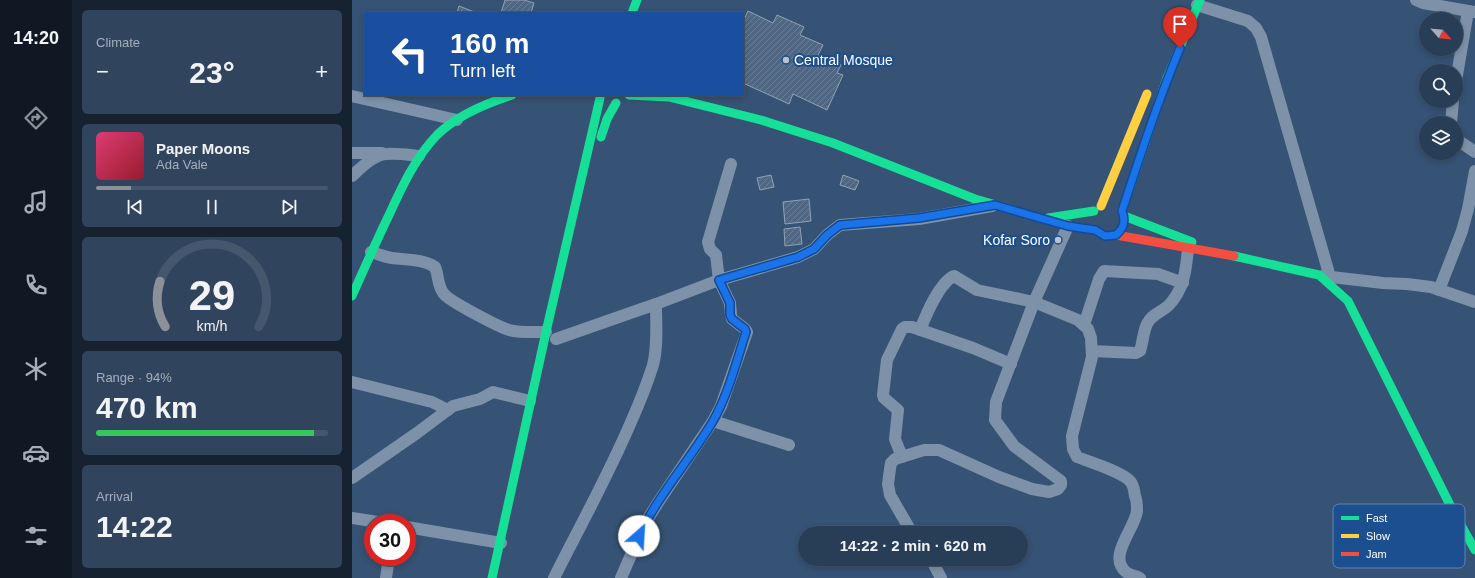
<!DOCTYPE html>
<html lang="en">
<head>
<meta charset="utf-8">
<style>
  :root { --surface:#283e57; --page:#30455d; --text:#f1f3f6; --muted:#a5aeba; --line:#44576d; --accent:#8c9099 }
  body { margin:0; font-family:Helvetica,sans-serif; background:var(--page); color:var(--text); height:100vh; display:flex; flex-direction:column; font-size:15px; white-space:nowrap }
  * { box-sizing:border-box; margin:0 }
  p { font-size:13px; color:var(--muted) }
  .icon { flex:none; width:22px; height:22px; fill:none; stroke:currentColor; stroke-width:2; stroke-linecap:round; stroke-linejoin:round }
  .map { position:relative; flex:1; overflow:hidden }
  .side { display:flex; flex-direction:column; gap:10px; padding:10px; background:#162230; width:280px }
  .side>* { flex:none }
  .hud { position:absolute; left:12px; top:12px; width:380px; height:84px; border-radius:0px; box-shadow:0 2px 6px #0003,0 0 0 1px var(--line); background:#1a4fa0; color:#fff; overflow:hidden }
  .needle { width:26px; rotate:117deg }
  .tools { position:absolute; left:1067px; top:12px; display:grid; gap:8px }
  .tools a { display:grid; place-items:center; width:44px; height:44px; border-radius:50%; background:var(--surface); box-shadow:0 2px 6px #0003,0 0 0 1px var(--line); font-size:20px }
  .speed { position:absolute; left:12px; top:514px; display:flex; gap:8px; font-size:20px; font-weight:700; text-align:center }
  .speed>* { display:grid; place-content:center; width:52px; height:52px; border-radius:50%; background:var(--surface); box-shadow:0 2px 6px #0003,0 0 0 1px var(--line); line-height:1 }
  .speed .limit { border:6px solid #d22; background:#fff; color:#111 }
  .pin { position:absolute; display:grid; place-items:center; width:34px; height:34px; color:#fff; margin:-41px -17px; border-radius:50% 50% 50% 0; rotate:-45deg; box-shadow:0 0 4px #0007 }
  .pin .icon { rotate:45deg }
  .me { position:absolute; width:44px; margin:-22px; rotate:26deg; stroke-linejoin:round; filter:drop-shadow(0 0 3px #0008) }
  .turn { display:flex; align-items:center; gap:14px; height:84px; padding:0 20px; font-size:18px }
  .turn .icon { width:52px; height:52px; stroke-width:2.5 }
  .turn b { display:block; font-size:28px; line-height:34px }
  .big { font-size:30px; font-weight:700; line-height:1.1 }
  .side .card { flex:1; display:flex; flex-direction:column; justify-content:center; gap:6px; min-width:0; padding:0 14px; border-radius:6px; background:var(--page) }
  .side .dial { align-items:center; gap:0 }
  .dial svg { height:104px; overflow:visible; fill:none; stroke:var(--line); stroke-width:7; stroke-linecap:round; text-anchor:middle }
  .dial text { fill:var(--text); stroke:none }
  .song { display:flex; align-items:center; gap:12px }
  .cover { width:48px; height:48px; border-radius:6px; background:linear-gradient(135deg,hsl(340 70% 55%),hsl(350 70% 35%)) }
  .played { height:4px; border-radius:2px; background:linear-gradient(90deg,var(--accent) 15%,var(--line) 15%) }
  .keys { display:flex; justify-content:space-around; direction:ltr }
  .heat { display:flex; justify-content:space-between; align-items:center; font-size:22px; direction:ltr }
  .charge { height:6px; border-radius:3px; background:linear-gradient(90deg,#34c759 94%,var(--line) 0) }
  .trip { position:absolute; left:446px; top:526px; width:230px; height:40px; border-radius:20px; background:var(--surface); box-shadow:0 2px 6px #0003,0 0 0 1px var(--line); font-weight:700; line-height:40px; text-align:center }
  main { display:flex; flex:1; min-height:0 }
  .dock { display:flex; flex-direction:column; width:72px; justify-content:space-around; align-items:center; background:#101923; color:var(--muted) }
  .dock .icon { width:28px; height:28px }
  .dock .active { color:var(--accent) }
  .dock b { font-size:18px; color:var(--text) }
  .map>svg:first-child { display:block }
</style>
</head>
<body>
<main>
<nav class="dock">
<b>14:20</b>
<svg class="icon active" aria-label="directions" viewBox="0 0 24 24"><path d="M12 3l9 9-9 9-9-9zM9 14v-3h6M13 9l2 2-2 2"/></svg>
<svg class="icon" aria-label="music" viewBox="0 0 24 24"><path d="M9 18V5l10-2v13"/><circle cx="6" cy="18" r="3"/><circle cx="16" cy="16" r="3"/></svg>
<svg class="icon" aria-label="phone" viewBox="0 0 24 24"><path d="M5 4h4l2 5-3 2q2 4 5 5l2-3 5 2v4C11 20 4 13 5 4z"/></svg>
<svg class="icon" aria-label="climate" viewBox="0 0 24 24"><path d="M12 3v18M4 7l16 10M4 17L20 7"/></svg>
<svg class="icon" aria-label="car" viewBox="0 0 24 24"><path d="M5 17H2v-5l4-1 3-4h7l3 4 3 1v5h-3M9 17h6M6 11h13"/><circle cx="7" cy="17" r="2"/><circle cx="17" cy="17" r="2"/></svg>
<svg class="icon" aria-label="filters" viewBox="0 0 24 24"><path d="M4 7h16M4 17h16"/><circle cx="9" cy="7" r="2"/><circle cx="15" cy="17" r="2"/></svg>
</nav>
<section class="side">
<div class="card"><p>Climate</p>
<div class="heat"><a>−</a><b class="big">23°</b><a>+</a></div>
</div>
<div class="card">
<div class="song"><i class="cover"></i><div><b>Paper Moons</b><p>Ada Vale</p></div></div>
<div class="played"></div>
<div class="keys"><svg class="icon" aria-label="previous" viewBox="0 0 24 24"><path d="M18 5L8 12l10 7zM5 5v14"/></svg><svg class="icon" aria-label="pause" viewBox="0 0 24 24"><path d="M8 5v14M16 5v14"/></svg><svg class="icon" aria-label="next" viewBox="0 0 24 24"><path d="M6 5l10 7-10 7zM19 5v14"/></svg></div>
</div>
<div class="card dial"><svg viewBox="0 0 100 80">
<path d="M14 69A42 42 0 1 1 86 69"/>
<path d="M14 69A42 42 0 0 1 10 34" stroke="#8c9099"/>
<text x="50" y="56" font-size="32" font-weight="700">29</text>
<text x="50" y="72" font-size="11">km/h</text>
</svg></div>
<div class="card"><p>Range · 94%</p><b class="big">470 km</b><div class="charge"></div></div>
<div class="card"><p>Arrival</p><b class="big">14:22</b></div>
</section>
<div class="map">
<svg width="1123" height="578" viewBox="0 0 1123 578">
  <defs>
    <pattern id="building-hatch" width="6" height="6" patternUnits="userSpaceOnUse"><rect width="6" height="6" fill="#506783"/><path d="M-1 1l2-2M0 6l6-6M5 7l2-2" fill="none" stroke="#6a7e96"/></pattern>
  </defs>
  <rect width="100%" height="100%" fill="#365274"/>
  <!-- building -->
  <g fill="url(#building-hatch)" stroke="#92a2b6">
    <polygon points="153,0 172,0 182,3 179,13 149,13"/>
    <polygon points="107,6 125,13 105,13"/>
    <polygon points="396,11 421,23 425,15 452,27 448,35 471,45 466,55 489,65 485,73 491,75 475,110 441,94 437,104 391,83 391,22"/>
    <polygon points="419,175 422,187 408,190 405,178"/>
    <polygon points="491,175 507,181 503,190 488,185"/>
    <polygon points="457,199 459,221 433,224 431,202"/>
    <polygon points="448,227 450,244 433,246 432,229"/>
  </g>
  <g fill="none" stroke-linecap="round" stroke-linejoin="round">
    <!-- street -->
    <g stroke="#7d92a8" stroke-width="12">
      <polyline points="1064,0 1071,3 1123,12"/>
      <polyline points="845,5 896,21 904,28 909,37 978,277"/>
      <polyline points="1104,81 1116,11"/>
      <polyline points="0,96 105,120"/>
      <polyline points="1099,123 1101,101"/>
      <polyline points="1104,139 1123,152"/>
      <polyline points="0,153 30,153"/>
      <path d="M 0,176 C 9,168 22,154 35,154 C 45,153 57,155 67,156"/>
      <path d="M 19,252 C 26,254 33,257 40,258 C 55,260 71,259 83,267 C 87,276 85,286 92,294 C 97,301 147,327 157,330 C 169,333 181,332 194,332"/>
      <polyline points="971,276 1031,283 1055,284 1079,287 1123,302"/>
      <polyline points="1087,290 1110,231 1116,209 1123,171"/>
      <polyline points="732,325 747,279 752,271 806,274 831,283"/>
      <path d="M 568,330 C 574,315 587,283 602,276 L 625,290 L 682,302 L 726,320 L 736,329 L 739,338 L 740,357 L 720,436 L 721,449 L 725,457 C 738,462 770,472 778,481 C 782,485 782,491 783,496 C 785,500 785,506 785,511 C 783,529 755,556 774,572 C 778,575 784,576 788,578"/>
      <polyline points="204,339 304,304 367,280 446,257 462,249 475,235 488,225 567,219 640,206"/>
      <path d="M 740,351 L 784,353 L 788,351 C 791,342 791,332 795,324 C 799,315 809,312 816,306 C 832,290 834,270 836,249"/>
      <polyline points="0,382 80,402 96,410"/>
      <polyline points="361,421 437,445"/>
      <polyline points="550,457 543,439 546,410 532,398 531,395 535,360 550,329 553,327 560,327 621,348 659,364"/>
      <polyline points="0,478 65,433 101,406 128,399 141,392 178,401"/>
      <polyline points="0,518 32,523"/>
      <polyline points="55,527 149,543"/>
      <polyline points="560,533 538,495 536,484 538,469 539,463 543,459 572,450 587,450 647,477 680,489 697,492 706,489 709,485 709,481 662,446 643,420 644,402 682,302 716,226"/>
      <polyline points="579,559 589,578"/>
      <polyline points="34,578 37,557"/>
      <path d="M 202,578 C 228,526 256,476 279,422 C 287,404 295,384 301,365 C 306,346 304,324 304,304"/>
      <polyline points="269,578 292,525 307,501 361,421 369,406 395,332 393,329 380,319 379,315 378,303 367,280 364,255 358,249 356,242 379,164"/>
    </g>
    <!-- fast -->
    <g stroke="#16e098" stroke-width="9">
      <polyline points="280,13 285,0"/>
      <polyline points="277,95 317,97 409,120 481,143 623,199 716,226 743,230"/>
      <polyline points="249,137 255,119 264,103"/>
      <polyline points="770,211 815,78 848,0"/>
      <polyline points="772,216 840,242"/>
      <polyline points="696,218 742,211"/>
      <polyline points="882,256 967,275 996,301 1101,511 1123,550"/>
      <path d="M 0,296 C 12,269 24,242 37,215 C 50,187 63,158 85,135 C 104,116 135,103 160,95"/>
      <polyline points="140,578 194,332 248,98"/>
    </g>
    <!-- slow -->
    <polyline stroke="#ffcf43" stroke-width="9" points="749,206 795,94"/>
    <!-- jam -->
    <polyline stroke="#f24e42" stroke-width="9" points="764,235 882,256"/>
  </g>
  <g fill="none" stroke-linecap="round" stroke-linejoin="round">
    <!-- route casing -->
    <g stroke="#114b97" stroke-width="10">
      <path id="route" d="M 287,536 C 306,495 338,460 361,421 C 376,395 385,360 394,332 L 393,329 L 380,319 L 378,315 L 378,303 L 367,280 L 446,257 L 462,249 L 475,235 L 488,225 L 567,218 L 643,205 L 716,226 L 743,230 L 753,236 L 764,235 C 772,228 774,221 770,211 C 788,156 806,101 828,48"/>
    </g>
    <!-- route -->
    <use href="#route" stroke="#1a73e8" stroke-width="7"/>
  </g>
  <!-- markers -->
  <g fill="#b9c2ce" stroke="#1b4f8f" stroke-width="1.5">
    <circle cx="434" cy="60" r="4"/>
    <circle cx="706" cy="240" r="4"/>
  </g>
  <g text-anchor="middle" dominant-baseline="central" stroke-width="4" stroke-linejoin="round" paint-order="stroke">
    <!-- poi labels -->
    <g font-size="14" fill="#fff" stroke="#1b4f8f" text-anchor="start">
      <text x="442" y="60">Central Mosque</text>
      <text x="698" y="240" text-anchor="end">Kofar Soro</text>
    </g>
  </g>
  <!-- legend -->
  <rect x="981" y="504" width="132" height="64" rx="6" fill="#1b4f8f" stroke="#5f84b1" stroke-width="1"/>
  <rect x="989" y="516" width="18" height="4" fill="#16e098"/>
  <rect x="989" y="534" width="18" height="4" fill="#ffcf43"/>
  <rect x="989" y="552" width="18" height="4" fill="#f24e42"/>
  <g font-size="11" fill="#fff">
    <text x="1014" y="522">Fast</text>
    <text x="1014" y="540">Slow</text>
    <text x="1014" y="558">Jam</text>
  </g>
</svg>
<div class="tools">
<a><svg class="needle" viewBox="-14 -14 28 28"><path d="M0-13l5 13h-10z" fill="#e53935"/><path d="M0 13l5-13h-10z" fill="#a5aeba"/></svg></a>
<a><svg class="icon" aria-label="search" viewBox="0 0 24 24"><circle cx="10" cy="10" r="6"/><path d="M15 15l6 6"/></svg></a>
<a><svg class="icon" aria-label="layers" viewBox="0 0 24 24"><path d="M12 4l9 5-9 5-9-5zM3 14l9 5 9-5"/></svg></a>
</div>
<div class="speed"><div class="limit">30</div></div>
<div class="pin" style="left:828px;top:48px;background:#d93025"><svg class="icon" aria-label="arrive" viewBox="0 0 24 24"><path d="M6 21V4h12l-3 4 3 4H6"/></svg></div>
<svg class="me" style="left:287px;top:536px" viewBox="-20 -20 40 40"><circle r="19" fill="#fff"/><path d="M0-13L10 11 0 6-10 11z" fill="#1a73e8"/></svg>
<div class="trip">14:22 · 2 min · 620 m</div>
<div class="hud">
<div class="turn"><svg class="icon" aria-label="left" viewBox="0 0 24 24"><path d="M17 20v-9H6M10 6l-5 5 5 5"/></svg><div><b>160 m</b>Turn left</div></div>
</div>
</div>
</main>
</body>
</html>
